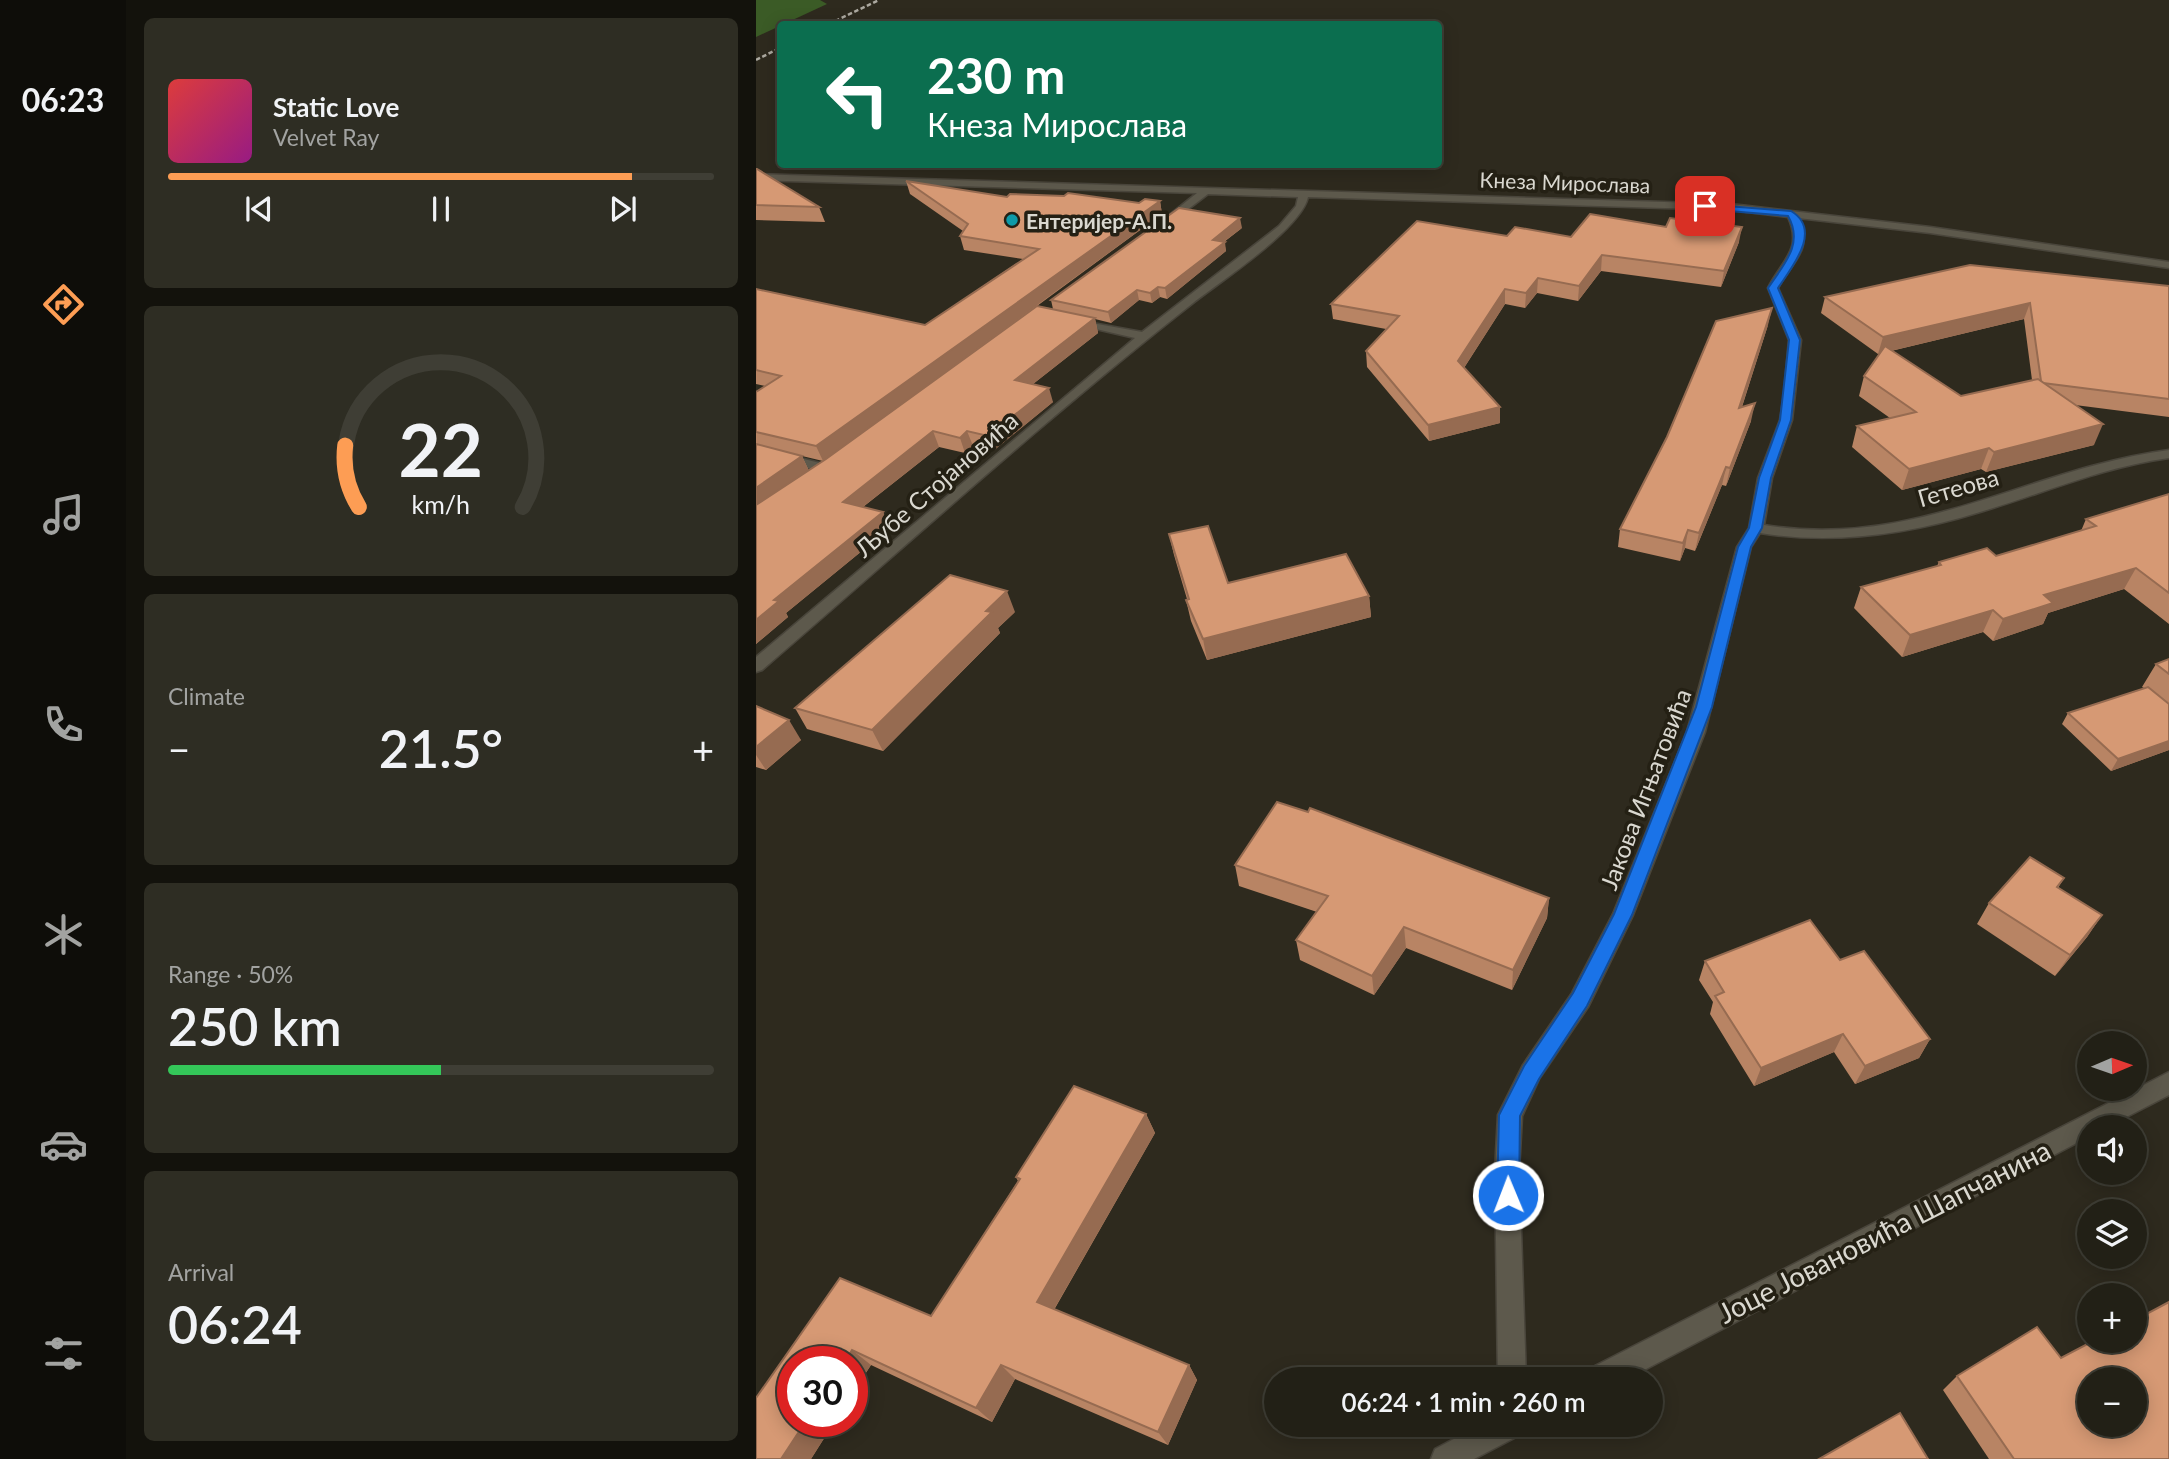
<!DOCTYPE html>
<html lang="en">
<head>
<meta charset="utf-8">
<style>
  :root { --surface:#222016; --page:#2e2d23; --text:#f1f3f6; --muted:#a2a3a1; --line:#3f3e35; --accent:#fd9d54 }
  body { margin:0; font-family:Lato,sans-serif; background:var(--page); color:var(--text); height:100vh; display:flex; flex-direction:column; font-size:26px; white-space:nowrap }
  * { box-sizing:border-box; margin:0 }
  p { font-size:23px; color:var(--muted) }
  .icon { flex:none; width:38px; height:38px; fill:none; stroke:currentColor; stroke-width:2; stroke-linecap:round; stroke-linejoin:round }
  .map { position:relative; flex:1; overflow:hidden }
  .side { display:flex; flex-direction:column; gap:18px; padding:18px; background:#13120c; width:630px }
  .side>* { flex:none }
  .guide { position:absolute; left:21px; top:21px; width:665px; height:147px; border-radius:7px; box-shadow:0 4px 18px #0003,0 0 0 2px var(--line); background:#0b6e4f; color:#fff; overflow:hidden }
  .needle { width:46px; rotate:88deg }
  .fabs { position:absolute; left:1321px; top:1031px; display:grid; gap:14px }
  .fabs a { display:grid; place-items:center; width:70px; height:70px; border-radius:50%; background:var(--surface); box-shadow:0 4px 18px #0003,0 0 0 2px var(--line); font-size:35px }
  .speed { position:absolute; left:21px; top:1346px; display:flex; gap:14px; font-size:35px; font-weight:700; text-align:center }
  .speed>* { display:grid; place-content:center; width:91px; height:91px; border-radius:50%; background:var(--surface); box-shadow:0 4px 18px #0003,0 0 0 2px var(--line); line-height:1 }
  .speed .limit { border:10px solid #d22; background:#fff; color:#111 }
  .pin { position:absolute; display:grid; place-items:center; width:60px; height:60px; color:#fff; margin:-30px; border-radius:14px; box-shadow:0 4px 10px #0006 }
  .me { position:absolute; width:77px; margin:-38px; rotate:359deg; stroke-linejoin:round; filter:drop-shadow(0 0 5px #0008) }
  .turn { display:flex; align-items:center; gap:24px; height:147px; padding:0 35px; font-size:32px }
  .turn .icon { width:91px; height:91px; stroke-width:2.5 }
  .turn b { display:block; font-size:49px; line-height:60px }
  .big { font-size:52px; font-weight:600; line-height:1.1 }
  .side .widget { flex:1; display:flex; flex-direction:column; justify-content:center; gap:10px; min-width:0; padding:0 24px; border-radius:10px; background:var(--page) }
  .side .dial { align-items:center; gap:0 }
  .dial svg { height:182px; overflow:visible; fill:none; stroke:var(--line); stroke-width:7; stroke-linecap:round; text-anchor:middle }
  .dial text { fill:var(--text); stroke:none }
  .song { display:flex; align-items:center; gap:21px }
  .cover { width:84px; height:84px; border-radius:10px; background:linear-gradient(135deg,hsl(0 70% 55%),hsl(310 70% 35%)) }
  .played { height:7px; border-radius:4px; background:linear-gradient(90deg,var(--accent) 85%,var(--line) 85%) }
  .keys { display:flex; justify-content:space-around; direction:ltr }
  .heat { display:flex; justify-content:space-between; align-items:center; font-size:38px; direction:ltr }
  .charge { height:10px; border-radius:5px; background:linear-gradient(90deg,#34c759 50%,var(--line) 0) }
  .trip { position:absolute; left:508px; top:1367px; width:399px; height:70px; border-radius:35px; background:var(--surface); box-shadow:0 4px 18px #0003,0 0 0 2px var(--line); font-weight:600; line-height:70px; text-align:center }
  main { display:flex; flex:1; min-height:0 }
  .tab-bar { display:flex; flex-direction:column; width:126px; justify-content:space-around; align-items:center; background:#0e0d09; color:var(--muted) }
  .tab-bar .icon { width:49px; height:49px }
  .tab-bar .on { color:var(--accent) }
  .tab-bar b { font-size:32px; color:var(--text) }
  .map>svg:first-child { display:block }
</style>
</head>
<body>
<main>
<nav class="tab-bar">
<b>06:23</b>
<svg class="icon on" aria-label="directions" viewBox="0 0 24 24"><path d="M12 3l9 9-9 9-9-9zM9 14v-3h6M13 9l2 2-2 2"/></svg>
<svg class="icon" aria-label="music" viewBox="0 0 24 24"><path d="M9 18V5l10-2v13"/><circle cx="6" cy="18" r="3"/><circle cx="16" cy="16" r="3"/></svg>
<svg class="icon" aria-label="phone" viewBox="0 0 24 24"><path d="M5 4h4l2 5-3 2q2 4 5 5l2-3 5 2v4C11 20 4 13 5 4z"/></svg>
<svg class="icon" aria-label="climate" viewBox="0 0 24 24"><path d="M12 3v18M4 7l16 10M4 17L20 7"/></svg>
<svg class="icon" aria-label="car" viewBox="0 0 24 24"><path d="M5 17H2v-5l4-1 3-4h7l3 4 3 1v5h-3M9 17h6M6 11h13"/><circle cx="7" cy="17" r="2"/><circle cx="17" cy="17" r="2"/></svg>
<svg class="icon" aria-label="filters" viewBox="0 0 24 24"><path d="M4 7h16M4 17h16"/><circle cx="9" cy="7" r="2"/><circle cx="15" cy="17" r="2"/></svg>
</nav>
<section class="side">
<div class="widget">
<div class="song"><i class="cover"></i><div><b>Static Love</b><p>Velvet Ray</p></div></div>
<div class="played"></div>
<div class="keys"><svg class="icon" aria-label="previous" viewBox="0 0 24 24"><path d="M18 5L8 12l10 7zM5 5v14"/></svg><svg class="icon" aria-label="pause" viewBox="0 0 24 24"><path d="M8 5v14M16 5v14"/></svg><svg class="icon" aria-label="next" viewBox="0 0 24 24"><path d="M6 5l10 7-10 7zM19 5v14"/></svg></div>
</div>
<div class="widget dial"><svg viewBox="0 0 100 80">
<path d="M14 69A42 42 0 1 1 86 69"/>
<path d="M14 69A42 42 0 0 1 8 42" stroke="#fd9d54"/>
<text x="50" y="56" font-size="32" font-weight="700">22</text>
<text x="50" y="72" font-size="11">km/h</text>
</svg></div>
<div class="widget"><p>Climate</p>
<div class="heat"><a>−</a><b class="big">21.5°</b><a>+</a></div>
</div>
<div class="widget"><p>Range · 50%</p><b class="big">250 km</b><div class="charge"></div></div>
<div class="widget"><p>Arrival</p><b class="big">06:24</b></div>
</section>
<div class="map">
<svg width="1413" height="1459" viewBox="0 0 1413 1459">
  <rect width="100%" height="100%" fill="#2e2a1e"/>
  <!-- green -->
  <polygon fill="#3b5b26" points="0,0 64,0 71,4 0,37"/>
  <g fill="none" stroke-linecap="round" stroke-linejoin="round">
    <!-- minor casing -->
    <g stroke="#49453b" stroke-width="3">
      <g id="minor">
        <path d="M 0,174 L 975,204 L 1174,227 L 1413,262 L 1413,268 L 1174,233 L 1042,218 C 1058,250 1036,261 1022,288 L 1045,340 L 1036,420 L 1016,478 L 1008,525 C 1160,550 1270,469 1413,450 L 1413,458 C 1347,467 1288,493 1224,512 C 1153,534 1079,545 1004,533 L 995,547 L 949,732 L 877,915 L 832,1007 L 783,1079 L 766,1116 L 763,1171 L 770,1379 L 742,1379 L 739,1171 L 742,1115 L 767,1065 L 816,993 L 857,914 L 931,732 L 981,547 L 993,528 L 1002,478 L 1024,420 L 1028,395 L 1033,340 L 1012,288 C 1026,260 1047,250 1032,217 L 975,210 L 552,197 C 545,229 465,281 437,303 C 289,419 149,547 6,670 L 0,672 L 0,657 L 379,338 L 314,323 L 314,319 L 386,332 L 523,226 L 540,206 L 542,197 L 452,194 L 410,226 L 405,223 L 406,221 L 441,193 L 0,180 Z"/>
        <polygon points="0,447 76,466 78,469 71,473 0,455"/>
        <polygon points="1413,1072 1413,1095 1351,1127 1334,1127 1334,1136 871,1379 829,1379 833,1369"/>
        <polygon points="726,1424 770,1424 766,1434 718,1459 675,1459 679,1449"/>
      </g>
    </g>
    <!-- minor -->
    <use href="#minor" fill="#5d594c" fill-rule="evenodd"/>
    <!-- rail -->
    <g stroke="#aca9a0" stroke-width="2.5" stroke-dasharray="4.5 2.5" stroke-linecap="butt">
      <polyline points="73,24 123,0"/>
      <polyline points="0,60 24,48"/>
    </g>
  </g>
  <!-- wall -->
  <g fill="#b88464" fill-rule="evenodd">
    <polygon points="0,169 63,207 69,222 0,220"/>
    <path d="M 150,181 L 251,197 L 383,203 L 404,201 L 406,214 L 281,306 L 297,309 L 295,300 L 486,228 L 468,242 L 470,251 L 411,299 L 404,297 L 396,303 L 383,300 L 355,323 L 339,319 L 342,333 L 277,384 L 297,402 L 237,451 L 217,446 L 209,453 L 183,447 L 107,507 L 127,512 L 134,528 L 30,613 L 32,617 L 0,644 L 0,392 L 9,386 L 0,384 L 0,289 L 169,325 L 267,259 L 208,250 L 204,236 L 207,231 L 154,194 ZM 46,456 L 67,461 L 53,471 Z"/>
    <polygon points="751,236 815,237 983,242 965,287 845,271 822,301 781,293 769,308 749,304 708,368 744,423 673,441 611,367 610,351 630,329 577,319 575,304"/>
    <path d="M 1413,286 L 1413,417 L 1319,405 L 1338,445 L 1230,472 L 1225,469 L 1146,490 L 1096,447 L 1101,426 L 1134,418 L 1103,396 L 1108,376 L 1124,353 L 1122,354 L 1065,313 L 1069,297 ZM 1268,319 L 1276,380 L 1205,396 L 1135,351 Z"/>
    <polygon points="1012,325 986,407 995,421 970,486 966,485 939,551 929,548 924,561 862,547 864,529"/>
    <polygon points="1413,494 1413,624 1368,589 1292,613 1287,624 1237,641 1227,632 1146,657 1098,608 1105,587 1181,566 1183,562 1240,556 1325,531 1330,519"/>
    <polygon points="413,534 472,583 613,596 615,617 451,660 435,621 430,600 431,599 418,555"/>
    <polygon points="259,612 242,628 244,633 127,751 51,729 39,708"/>
    <polygon points="1413,659 1413,750 1355,771 1306,724 1312,713 1388,688 1386,687 1400,664"/>
    <polygon points="0,706 45,740 10,770 0,767"/>
    <polygon points="479,865 793,898 791,918 756,990 650,948 618,995 544,960 540,940 561,912 483,886"/>
    <polygon points="1308,878 1302,888 1346,915 1331,937 1299,976 1221,924 1233,903"/>
    <polygon points="1084,960 1174,1039 1163,1058 1099,1084 1078,1052 998,1086 954,1014 957,1002 943,980 949,961"/>
    <polygon points="318,1086 390,1114 399,1133 298,1310 433,1365 441,1380 412,1445 259,1379 236,1422 115,1365 96,1394 96,1362 37,1362 37,1421 79,1421 55,1459 0,1459 0,1398 84,1278 175,1316 262,1181 260,1177"/>
    <polygon points="1305,1358 1413,1459 1233,1459 1187,1390 1201,1376"/>
  </g>
  <!-- shaded-wall -->
  <g fill="#966b51">
    <polygon points="404,201 406,214 67,461 60,446"/>
    <polygon points="484,218 486,228 458,249 457,240"/>
    <polygon points="986,227 983,242 965,287 968,271"/>
    <polygon points="469,242 470,251 411,299 409,288"/>
    <polygon points="846,255 845,271 822,301 823,286"/>
    <polygon points="782,278 781,293 769,308 770,293"/>
    <polygon points="402,287 404,297 396,303 394,293"/>
    <polygon points="749,289 749,304 702,377 702,361"/>
    <polygon points="381,290 383,300 355,323 352,312"/>
    <polygon points="1274,303 1268,319 1122,354 1127,337"/>
    <polygon points="1016,308 1012,325 980,425 983,408"/>
    <polygon points="339,318 342,333 263,395 259,380"/>
    <polygon points="293,388 297,402 237,451 232,436"/>
    <polygon points="999,403 995,421 970,486 974,468"/>
    <polygon points="744,407 744,423 673,441 672,425"/>
    <polygon points="1347,424 1338,445 1230,472 1238,452"/>
    <polygon points="177,431 183,447 94,517 87,502"/>
    <polygon points="211,431 217,446 209,453 204,438"/>
    <polygon points="1233,448 1225,469 1146,490 1153,469"/>
    <polygon points="46,456 53,471 0,510 0,488"/>
    <polygon points="970,467 966,485 939,551 943,533"/>
    <polygon points="127,512 134,528 30,613 32,617 0,644 0,620 18,600"/>
    <polygon points="932,530 929,548 924,561 927,543"/>
    <polygon points="1380,568 1368,589 1292,613 1287,624 1237,641 1247,619 1288,595"/>
    <polygon points="251,591 259,612 242,628 244,633 127,751 116,730 230,611"/>
    <polygon points="613,596 615,617 451,660 447,639"/>
    <polygon points="1237,610 1227,632 1146,657 1154,635"/>
    <polygon points="33,720 45,740 10,770 0,755 0,747"/>
    <polygon points="1413,741 1413,750 1355,771 1362,759"/>
    <polygon points="793,898 791,918 756,990 757,970"/>
    <polygon points="1346,915 1331,937 1299,976 1314,955"/>
    <polygon points="648,927 650,948 618,995 616,976"/>
    <polygon points="1087,1034 1078,1052 998,1086 1005,1068"/>
    <polygon points="1174,1039 1163,1058 1099,1084 1109,1066"/>
    <polygon points="390,1114 399,1133 293,1318 281,1302"/>
    <polygon points="96,1350 115,1365 96,1394 96,1362 89,1362"/>
    <polygon points="245,1365 259,1379 236,1422 220,1408"/>
    <polygon points="433,1365 441,1380 412,1445 402,1432"/>
    <polygon points="50,1421 79,1421 55,1459 25,1459"/>
  </g>
  <!-- building -->
  <g fill="#d69974" stroke="#966b51" stroke-width="2" fill-rule="evenodd">
    <polygon points="0,169 1,169 63,207 0,205"/>
    <polygon points="150,181 251,197 254,194 308,196 312,193 383,203 389,199 404,201 60,446 0,432 0,392 25,376 0,370 0,289 169,325 283,249 204,236 212,224"/>
    <polygon points="423,208 484,218 457,240 469,242 409,288 402,287 394,293 381,290 352,312 295,300"/>
    <polygon points="834,214 910,227 914,218 986,227 968,271 846,255 823,286 782,278 770,293 749,289 702,361 744,407 672,425 610,351 643,316 575,304 661,221 751,236 759,227 815,237"/>
    <polygon points="1214,265 1413,286 1413,399 1287,383 1285,381 1274,303 1127,337 1069,297"/>
    <polygon points="281,306 339,318 259,380 293,388 232,436 211,431 204,438 177,431 87,502 127,512 18,600 23,601 0,620 0,505 70,459"/>
    <polygon points="1016,308 983,408 999,403 974,468 970,467 943,533 932,530 927,543 864,529 911,437 960,321"/>
    <polygon points="1129,346 1205,396 1282,379 1347,424 1238,452 1233,448 1153,469 1101,426 1160,412 1108,376"/>
    <polygon points="0,444 46,456 0,488"/>
    <polygon points="1413,494 1413,593 1380,568 1288,595 1297,603 1247,619 1237,610 1154,635 1105,587 1185,565 1183,562 1231,548 1240,556 1340,526 1330,519"/>
    <polygon points="452,526 472,583 590,554 613,596 447,639 430,600 433,599 413,534"/>
    <polygon points="194,575 251,591 230,611 236,612 116,730 39,708"/>
    <polygon points="1413,659 1413,674 1400,664"/>
    <polygon points="1392,687 1413,704 1413,741 1362,759 1312,713"/>
    <polygon points="0,706 33,720 0,747"/>
    <polygon points="521,802 552,812 554,808 793,898 757,970 648,927 616,976 540,940 572,896 479,865"/>
    <polygon points="1274,857 1308,878 1301,887 1346,915 1314,955 1233,903"/>
    <polygon points="1054,920 1084,960 1108,951 1174,1039 1109,1066 1087,1034 1005,1068 959,996 968,992 949,961"/>
    <polygon points="318,1086 390,1114 281,1302 433,1365 402,1432 245,1365 220,1408 96,1350 89,1362 37,1362 37,1421 50,1421 25,1459 0,1459 0,1398 84,1278 175,1316 264,1179 260,1177"/>
    <path d="M 1413,1302 L 1413,1459 L 1258,1459 L 1201,1376 L 1281,1327 L 1305,1358 L 1339,1340 L 1379,1340 L 1379,1320 ZM 1334,1379 L 1379,1379 L 1379,1424 L 1334,1424 Z"/>
    <polygon points="1144,1413 1172,1459 1063,1459"/>
  </g>
  <!-- route -->
  <path fill="#1a73e8" stroke="#114b97" stroke-width="2" d="M 946,204 L 1035,211 C 1067,230 1036,267 1022,288 L 1044,340 L 1035,420 L 1015,478 L 1006,528 L 995,547 L 956,707 L 876,915 L 831,1006 L 783,1079 L 764,1116 L 763,1195 L 760,1202 L 752,1206 L 744,1202 L 741,1195 L 743,1115 L 768,1066 L 817,993 L 858,914 L 940,707 L 982,547 L 993,528 L 1003,478 L 1024,420 L 1033,340 L 1012,288 C 1028,264 1048,244 1032,216 L 949,209 Z"/>
  <!-- markers -->
  <circle fill="#0f9aa8" stroke="#242014" stroke-width="2.5" cx="256" cy="220" r="7"/>
  <g text-anchor="middle" dominant-baseline="central" stroke-width="7" stroke-linejoin="round" paint-order="stroke">
    <!-- far-street labels -->
    <g font-size="21" fill="#dad8d0" stroke="#242014">
      <text transform="translate(809 182) rotate(2)">Кнеза Мирослава</text>
    </g>
    <!-- far-poi labels -->
    <g font-size="21" font-weight="bold" fill="#dad8d0" stroke="#242014" text-anchor="start">
      <text x="270" y="220">Ентеријер-А.П.</text>
    </g>
    <!-- street labels -->
    <g font-size="24" fill="#dad8d0" stroke="#242014">
      <text transform="translate(180 484) rotate(-41)">Љубе Стојановића</text>
      <text transform="translate(1202 487) rotate(-16)">Гетеова</text>
      <text transform="translate(889 789) rotate(-69)">Јакова Игњатовића</text>
    </g>
    <!-- near-street labels -->
    <g font-size="28" fill="#dad8d0" stroke="#242014">
      <text transform="translate(1128 1231) rotate(-27)">Јоце Јовановића Шапчанина</text>
    </g>
  </g>
</svg>
<div class="fabs">
<a><svg class="needle" viewBox="-14 -14 28 28"><path d="M0-13l5 13h-10z" fill="#e53935"/><path d="M0 13l5-13h-10z" fill="#a2a3a1"/></svg></a>
<a><svg class="icon" aria-label="sound" viewBox="0 0 24 24"><path d="M4 9h4l5-4v14l-5-4H4zM17 9q2 3 0 6"/></svg></a>
<a><svg class="icon" aria-label="layers" viewBox="0 0 24 24"><path d="M12 4l9 5-9 5-9-5zM3 14l9 5 9-5"/></svg></a>
<a>+</a>
<a>−</a>
</div>
<div class="speed"><div class="limit">30</div></div>
<div class="pin" style="left:949px;top:206px;background:#d93025"><svg class="icon" aria-label="arrive" viewBox="0 0 24 24"><path d="M6 21V4h12l-3 4 3 4H6"/></svg></div>
<svg class="me" style="left:752px;top:1195px" viewBox="-20 -20 40 40"><circle r="17" fill="#1a73e8" stroke="#fff" stroke-width="3"/><path d="M0-11L8 9 0 5-8 9z" fill="#fff"/></svg>
<div class="trip">06:24 · 1 min · 260 m</div>
<div class="guide">
<div class="turn"><svg class="icon" aria-label="left" viewBox="0 0 24 24"><path d="M17 20v-9H6M10 6l-5 5 5 5"/></svg><div><b>230 m</b>Кнеза Мирослава</div></div>
</div>
</div>
</main>
</body>
</html>
